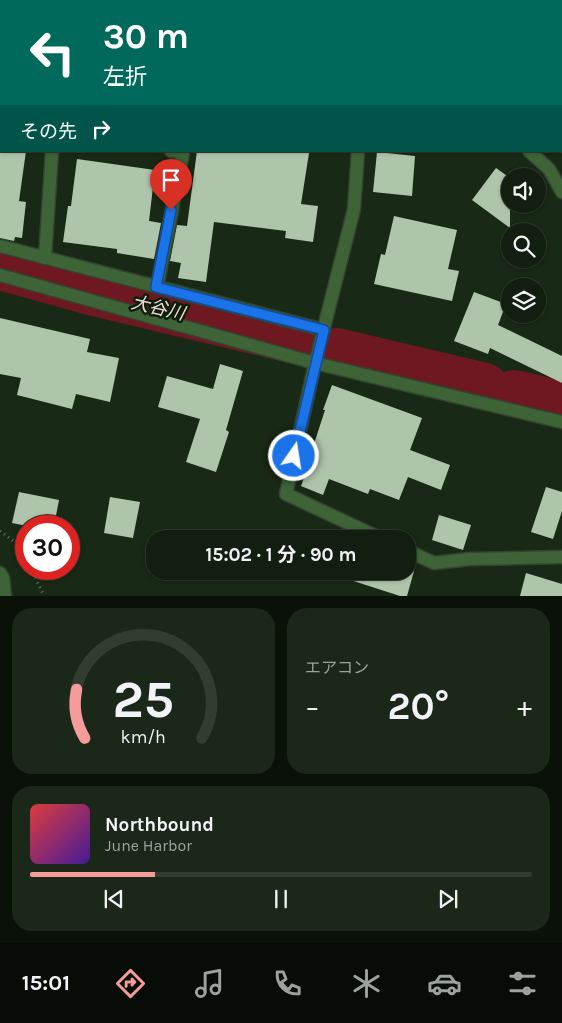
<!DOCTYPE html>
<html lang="ja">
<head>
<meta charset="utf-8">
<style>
  :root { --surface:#121f10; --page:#1b2719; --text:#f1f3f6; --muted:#9ca29f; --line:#313d30; --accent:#f59b9a }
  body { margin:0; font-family:Karla,"Noto Sans JP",sans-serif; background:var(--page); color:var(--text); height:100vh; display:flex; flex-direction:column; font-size:19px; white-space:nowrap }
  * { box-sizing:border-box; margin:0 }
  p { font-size:16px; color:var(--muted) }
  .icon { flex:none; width:28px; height:28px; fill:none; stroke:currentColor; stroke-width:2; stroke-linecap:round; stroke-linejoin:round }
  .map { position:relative; height:596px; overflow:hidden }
  .panel { display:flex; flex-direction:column; gap:12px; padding:12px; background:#0a1109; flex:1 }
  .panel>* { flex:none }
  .hud { position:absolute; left:0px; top:0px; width:562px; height:152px; box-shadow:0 1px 4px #0004,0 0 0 1px var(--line); background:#00695c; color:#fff; overflow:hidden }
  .controls { position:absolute; left:501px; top:168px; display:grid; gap:10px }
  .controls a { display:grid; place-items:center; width:45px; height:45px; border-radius:50%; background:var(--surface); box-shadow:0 1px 4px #0004,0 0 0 1px var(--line); font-size:25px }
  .speed { position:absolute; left:15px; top:515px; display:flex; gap:10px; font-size:25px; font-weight:700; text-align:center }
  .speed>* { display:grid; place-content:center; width:65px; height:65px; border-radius:50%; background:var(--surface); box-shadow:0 1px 4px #0004,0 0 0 1px var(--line); line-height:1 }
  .speed .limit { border:8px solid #d22; background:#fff; color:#111 }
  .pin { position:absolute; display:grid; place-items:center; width:42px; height:42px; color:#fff; margin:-51px -21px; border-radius:50% 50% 50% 0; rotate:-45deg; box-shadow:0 0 5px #0007 }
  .pin .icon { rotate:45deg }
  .me { position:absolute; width:55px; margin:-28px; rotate:13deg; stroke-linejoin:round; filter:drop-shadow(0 0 4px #0008) }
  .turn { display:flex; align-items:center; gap:18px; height:105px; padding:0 20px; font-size:22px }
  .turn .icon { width:65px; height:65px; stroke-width:2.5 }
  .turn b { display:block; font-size:35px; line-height:42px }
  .then { display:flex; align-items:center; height:48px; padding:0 20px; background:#0003; gap:10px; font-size:19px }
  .big { font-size:38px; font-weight:700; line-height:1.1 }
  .panel .widget { flex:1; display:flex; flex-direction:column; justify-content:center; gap:8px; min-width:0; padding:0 18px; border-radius:20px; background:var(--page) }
  .panel .dial { align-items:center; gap:0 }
  .dial svg { height:130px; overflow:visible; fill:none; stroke:var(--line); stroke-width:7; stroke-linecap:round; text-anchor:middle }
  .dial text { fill:var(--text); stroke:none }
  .song { display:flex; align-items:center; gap:15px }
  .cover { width:60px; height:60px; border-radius:8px; background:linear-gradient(135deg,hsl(0 70% 55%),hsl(260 70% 35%)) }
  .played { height:5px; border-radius:2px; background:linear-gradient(90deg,var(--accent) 25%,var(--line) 25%) }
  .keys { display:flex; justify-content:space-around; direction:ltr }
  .heat { display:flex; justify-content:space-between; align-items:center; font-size:28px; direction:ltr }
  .panel .tiles { flex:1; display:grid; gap:12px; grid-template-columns:1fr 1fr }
  .widget:last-child { grid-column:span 2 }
  .trip { position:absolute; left:146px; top:530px; width:270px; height:50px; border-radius:20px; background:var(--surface); box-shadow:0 1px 4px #0004,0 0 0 1px var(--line); font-weight:700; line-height:50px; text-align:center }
  .menu { display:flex; height:80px; justify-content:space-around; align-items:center; background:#070c06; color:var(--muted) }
  .menu .icon { width:35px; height:35px }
  .menu .current { color:var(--accent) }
  .menu b { font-size:22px; color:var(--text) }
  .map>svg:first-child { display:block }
</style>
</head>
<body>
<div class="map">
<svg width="562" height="596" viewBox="0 0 562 596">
  <rect width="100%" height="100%" fill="#182915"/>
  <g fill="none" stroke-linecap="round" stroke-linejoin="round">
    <!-- river -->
    <g stroke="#701821" stroke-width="46">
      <polyline points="0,267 98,294 316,346"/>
      <polyline points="336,351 485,386"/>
      <polyline points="514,393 562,404"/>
    </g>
  </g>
  <!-- building -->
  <g fill="#afc5ab">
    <polygon points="0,151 26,151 19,201 26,202 22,238 15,237 14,241 0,238"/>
    <polygon points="197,151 297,151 309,153 301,204 318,206 313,242 285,238 286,231 214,222 206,282 178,278 181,263 170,261 177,225 187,226"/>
    <polygon points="377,152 415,156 412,196 373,192"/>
    <polygon points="77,159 155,170 149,221 161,223 154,259 117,253 117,249 63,242 68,206 71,206"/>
    <polygon points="496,168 510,178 510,228 472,200"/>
    <polygon points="394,216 457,230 448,269 459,271 452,301 374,284 381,254 385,255"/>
    <polygon points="474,292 506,304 498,325 562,356 562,383 490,348 488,354 454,341"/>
    <polygon points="0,318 90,339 87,352 119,358 110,402 76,394 72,409 17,395 21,378 0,374"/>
    <polygon points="220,364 243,371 226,430 229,432 216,472 186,462 200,419 158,407 167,376 213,389"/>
    <polygon points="332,385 422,418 410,450 450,465 441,490 408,477 399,500 370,489 368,494 329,479 323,495 301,486 315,447 313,447 325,410 323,410"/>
    <polygon points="546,487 562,492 562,511 553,539 531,532"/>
    <polygon points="19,492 59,500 54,526 27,526 12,523"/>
    <polygon points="110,497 140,502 133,538 104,533"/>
    <polygon points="439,515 471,525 463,550 432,540"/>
    <polygon points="339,571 414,571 407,596 400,596 338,576"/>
    <polygon points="526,573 562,584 562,596 520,596"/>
  </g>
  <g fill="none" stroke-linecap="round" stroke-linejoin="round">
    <!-- minor casing -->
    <g stroke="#334330" stroke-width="15">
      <g id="minor">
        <polyline points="183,0 194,1"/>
        <polyline points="525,0 527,1"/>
        <polyline points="222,1 222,0"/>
        <polyline points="398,1 398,0"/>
        <polyline points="561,21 562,21"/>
        <polyline points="358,151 354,209 315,363 286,494 382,539"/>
        <polyline points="529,151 549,169 562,192"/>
        <polyline points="0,246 324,330"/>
        <polyline points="45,258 52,151"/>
        <polyline points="157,287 183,153 171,151"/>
        <polyline points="408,551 434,563 470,559 562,557"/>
        <polyline points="0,573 3,578 5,596"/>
      </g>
    </g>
    <!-- tertiary casing -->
    <g stroke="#334330" stroke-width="15">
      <polyline id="tertiary" points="0,275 315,363 562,422"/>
    </g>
    <!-- path -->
    <g stroke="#6a7968" stroke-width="3" stroke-dasharray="1 4" stroke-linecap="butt">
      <polyline points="0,531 19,545 26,560"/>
      <polyline points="31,569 44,596"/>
    </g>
    <!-- minor -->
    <use href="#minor" stroke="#3d6337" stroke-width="12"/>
    <!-- tertiary -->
    <use href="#tertiary" stroke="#3d6337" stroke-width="12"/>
  </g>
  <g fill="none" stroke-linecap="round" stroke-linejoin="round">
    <!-- route casing -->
    <g stroke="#114b97" stroke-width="12">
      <polyline id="route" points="171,210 156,287 324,330 294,456"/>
    </g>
    <!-- route -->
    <use href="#route" stroke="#1a73e8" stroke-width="9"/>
  </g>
  <g text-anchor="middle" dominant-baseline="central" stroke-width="5" stroke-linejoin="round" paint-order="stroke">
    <!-- water labels -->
    <g font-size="18" font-style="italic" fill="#f3d8d7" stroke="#0e1f0c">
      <text transform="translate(158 308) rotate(13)">大谷川</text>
    </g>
  </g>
</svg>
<div class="controls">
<a><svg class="icon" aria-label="sound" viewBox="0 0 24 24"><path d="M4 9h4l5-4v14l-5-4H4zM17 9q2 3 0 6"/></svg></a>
<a><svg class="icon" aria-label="search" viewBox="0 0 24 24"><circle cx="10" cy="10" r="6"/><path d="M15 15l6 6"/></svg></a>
<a><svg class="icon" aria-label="layers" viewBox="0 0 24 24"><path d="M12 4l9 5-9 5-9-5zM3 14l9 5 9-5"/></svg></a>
</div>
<div class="speed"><div class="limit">30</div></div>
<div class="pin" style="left:171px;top:210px;background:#d93025"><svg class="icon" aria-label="arrive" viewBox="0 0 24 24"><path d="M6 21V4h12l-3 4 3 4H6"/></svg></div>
<svg class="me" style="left:294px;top:456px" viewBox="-20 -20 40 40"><circle r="17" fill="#1a73e8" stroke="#fff" stroke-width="3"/><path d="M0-11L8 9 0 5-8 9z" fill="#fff"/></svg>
<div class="trip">15:02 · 1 分 · 90 m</div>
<div class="hud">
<div class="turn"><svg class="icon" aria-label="left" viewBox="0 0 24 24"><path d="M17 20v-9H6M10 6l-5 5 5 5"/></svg><div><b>30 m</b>左折</div></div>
<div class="then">その先<svg class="icon" aria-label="right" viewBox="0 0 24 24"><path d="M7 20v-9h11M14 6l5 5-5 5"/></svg></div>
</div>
</div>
<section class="panel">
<div class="tiles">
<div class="widget dial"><svg viewBox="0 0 100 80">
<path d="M14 69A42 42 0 1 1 86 69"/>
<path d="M14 69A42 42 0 0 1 9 39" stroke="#f59b9a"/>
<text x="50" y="56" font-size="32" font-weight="700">25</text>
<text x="50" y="72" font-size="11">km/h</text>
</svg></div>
<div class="widget"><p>エアコン</p>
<div class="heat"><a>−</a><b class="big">20°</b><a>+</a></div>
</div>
<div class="widget">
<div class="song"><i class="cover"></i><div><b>Northbound</b><p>June Harbor</p></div></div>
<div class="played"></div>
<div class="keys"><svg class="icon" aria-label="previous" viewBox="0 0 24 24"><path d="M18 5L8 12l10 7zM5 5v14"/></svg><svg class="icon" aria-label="pause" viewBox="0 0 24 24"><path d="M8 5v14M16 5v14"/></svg><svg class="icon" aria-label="next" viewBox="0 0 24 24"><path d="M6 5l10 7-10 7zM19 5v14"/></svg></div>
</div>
</div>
</section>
<nav class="menu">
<b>15:01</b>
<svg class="icon current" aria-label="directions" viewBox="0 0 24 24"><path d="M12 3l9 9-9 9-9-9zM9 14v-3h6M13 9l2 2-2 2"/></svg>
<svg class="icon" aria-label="music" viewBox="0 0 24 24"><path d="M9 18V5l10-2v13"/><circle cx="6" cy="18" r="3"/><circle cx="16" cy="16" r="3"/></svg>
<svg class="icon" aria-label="phone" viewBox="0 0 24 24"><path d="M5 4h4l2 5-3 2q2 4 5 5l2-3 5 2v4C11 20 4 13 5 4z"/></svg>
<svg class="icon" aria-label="climate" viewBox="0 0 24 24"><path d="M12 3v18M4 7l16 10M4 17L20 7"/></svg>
<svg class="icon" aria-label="car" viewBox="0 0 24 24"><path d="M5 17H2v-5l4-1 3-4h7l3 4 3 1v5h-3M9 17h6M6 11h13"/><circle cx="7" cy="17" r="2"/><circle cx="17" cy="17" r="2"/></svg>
<svg class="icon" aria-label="filters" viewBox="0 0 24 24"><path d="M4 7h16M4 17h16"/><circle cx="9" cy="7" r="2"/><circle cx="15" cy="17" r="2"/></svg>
</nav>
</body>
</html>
